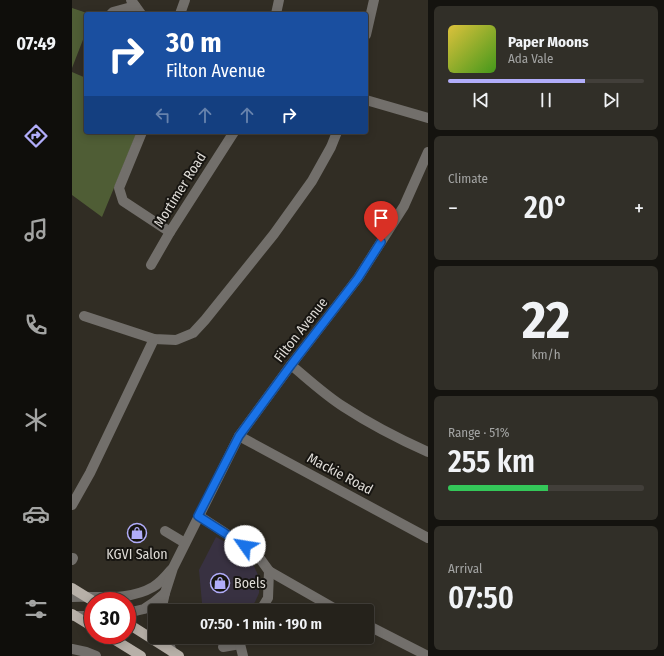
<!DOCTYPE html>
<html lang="en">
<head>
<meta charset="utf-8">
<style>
  :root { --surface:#25221b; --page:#312f28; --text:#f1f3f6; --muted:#a3a4a3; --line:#423f3a; --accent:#b1adfa }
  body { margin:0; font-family:"Fira Sans Condensed",sans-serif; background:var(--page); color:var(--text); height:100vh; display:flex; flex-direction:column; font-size:15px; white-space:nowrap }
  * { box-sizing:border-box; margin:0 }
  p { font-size:13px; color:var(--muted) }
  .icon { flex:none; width:22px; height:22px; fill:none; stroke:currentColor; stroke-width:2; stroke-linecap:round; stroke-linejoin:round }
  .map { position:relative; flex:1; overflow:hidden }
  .side { display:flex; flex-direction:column; gap:6px; padding:6px; background:#14130f; width:236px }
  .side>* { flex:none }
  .top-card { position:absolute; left:12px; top:12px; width:284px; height:122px; border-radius:4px; box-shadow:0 2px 10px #0003,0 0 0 1px var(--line); background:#1a4fa0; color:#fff; overflow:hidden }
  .speed { position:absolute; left:12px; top:592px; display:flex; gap:8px; font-size:20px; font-weight:700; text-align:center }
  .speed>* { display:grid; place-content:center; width:52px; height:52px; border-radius:50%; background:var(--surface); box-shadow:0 2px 10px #0003,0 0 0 1px var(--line); line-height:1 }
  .speed .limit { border:6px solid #d22; background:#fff; color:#111 }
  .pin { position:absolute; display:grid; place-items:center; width:34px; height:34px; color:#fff; margin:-41px -17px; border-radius:50% 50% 50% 0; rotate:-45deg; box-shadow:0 0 4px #0007 }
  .pin .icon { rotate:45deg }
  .me { position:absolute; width:44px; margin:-22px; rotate:302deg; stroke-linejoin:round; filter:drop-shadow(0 0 3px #0008) }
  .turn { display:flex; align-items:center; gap:14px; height:84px; padding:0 16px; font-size:18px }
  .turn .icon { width:52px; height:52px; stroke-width:2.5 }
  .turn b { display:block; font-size:28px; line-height:34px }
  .lanes { display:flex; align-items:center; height:38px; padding:0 16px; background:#0003; justify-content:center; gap:20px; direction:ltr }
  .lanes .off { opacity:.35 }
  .big { font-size:30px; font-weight:600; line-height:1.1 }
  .side .tile { flex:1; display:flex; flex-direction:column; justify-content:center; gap:6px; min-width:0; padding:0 14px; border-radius:6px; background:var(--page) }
  .side .dial { align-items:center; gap:0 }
  .dial b { font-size:52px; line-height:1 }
  .song { display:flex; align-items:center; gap:12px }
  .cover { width:48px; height:48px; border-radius:6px; background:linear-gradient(135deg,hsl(50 70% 55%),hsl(100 70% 35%)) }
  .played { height:4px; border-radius:2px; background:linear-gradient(90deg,var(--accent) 70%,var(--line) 70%) }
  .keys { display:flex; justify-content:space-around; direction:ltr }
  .heat { display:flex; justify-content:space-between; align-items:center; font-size:22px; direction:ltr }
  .charge { height:6px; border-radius:3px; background:linear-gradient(90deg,#34c759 51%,var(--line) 0) }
  .trip { position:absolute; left:76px; top:604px; width:226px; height:40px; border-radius:4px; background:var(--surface); box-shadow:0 2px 10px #0003,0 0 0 1px var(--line); font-weight:600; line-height:40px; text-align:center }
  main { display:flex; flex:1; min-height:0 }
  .dock { display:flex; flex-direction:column; width:72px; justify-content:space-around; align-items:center; background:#0f0e0b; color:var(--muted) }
  .dock .icon { width:28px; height:28px }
  .dock .current { color:var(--accent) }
  .dock b { font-size:18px; color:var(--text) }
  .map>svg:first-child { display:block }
</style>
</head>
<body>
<main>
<nav class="dock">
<b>07:49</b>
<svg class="icon current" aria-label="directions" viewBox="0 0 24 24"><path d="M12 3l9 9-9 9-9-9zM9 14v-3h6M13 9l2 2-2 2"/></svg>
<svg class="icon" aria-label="music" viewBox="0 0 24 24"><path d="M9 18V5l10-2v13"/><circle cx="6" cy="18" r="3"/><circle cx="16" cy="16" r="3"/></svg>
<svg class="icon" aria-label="phone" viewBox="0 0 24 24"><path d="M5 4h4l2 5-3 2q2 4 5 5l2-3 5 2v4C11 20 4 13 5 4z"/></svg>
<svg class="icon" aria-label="climate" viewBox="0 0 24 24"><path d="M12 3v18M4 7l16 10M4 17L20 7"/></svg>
<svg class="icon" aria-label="car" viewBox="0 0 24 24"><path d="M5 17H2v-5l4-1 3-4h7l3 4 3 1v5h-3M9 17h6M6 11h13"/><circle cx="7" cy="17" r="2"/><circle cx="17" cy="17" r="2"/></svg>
<svg class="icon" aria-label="filters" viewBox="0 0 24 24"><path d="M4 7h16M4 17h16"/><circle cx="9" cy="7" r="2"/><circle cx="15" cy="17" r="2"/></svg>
</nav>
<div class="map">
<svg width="356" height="656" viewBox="0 0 356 656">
  <rect width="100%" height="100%" fill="#312d24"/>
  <!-- commercial -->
  <polygon fill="#383141" points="144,537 167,549 181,564 186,575 187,583 187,593 183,602 175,611 140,611 130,603 127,570"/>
  <!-- green -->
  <g fill="#4f5d35">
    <polygon points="0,8 18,14 14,14 14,32 0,68"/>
    <polygon points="0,72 14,78 14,132 65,132 30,217 0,195"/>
  </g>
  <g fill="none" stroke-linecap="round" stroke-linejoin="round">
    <!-- minor -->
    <g stroke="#726f6b" stroke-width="10">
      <polyline points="59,0 69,14"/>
      <polyline points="39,14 41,12 63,6"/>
      <polyline points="108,14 113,0"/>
      <polyline points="204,14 207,0"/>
      <polyline points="294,35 302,0"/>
      <polyline points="294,100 356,118"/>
      <polyline points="70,132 47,188 51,201 98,232"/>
      <polyline points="79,265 98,232 162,132"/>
      <polyline points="12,316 82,339 104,340 121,333 133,320 202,234 240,181 259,147 265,132"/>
      <path d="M 219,365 C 236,379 253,395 272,407 C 298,424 327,439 356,452"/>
      <polyline points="167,436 356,538"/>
      <polyline points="0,505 18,473 82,339"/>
      <polyline points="127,516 184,553 197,571 196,598 188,611"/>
      <polyline points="93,531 113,543"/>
      <polyline points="0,560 1,558"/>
      <polyline points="197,571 267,611"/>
      <path d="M 0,597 C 27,596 57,601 81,587 C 88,583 94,576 99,570"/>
      <polyline points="89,611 93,593 101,568 167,436 219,365 286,278 332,206 356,152"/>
      <polyline points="55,613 72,609 81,603 93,593"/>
      <polyline points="0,616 21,616"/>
      <polyline points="295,625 356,656"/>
      <polyline points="95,637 100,652"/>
      <polyline points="151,647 168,644"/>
      <polyline points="0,649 14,652 24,656"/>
      <polyline points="171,656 168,644 172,637"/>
    </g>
    <!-- major -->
    <g stroke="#b7b0a8" stroke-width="10">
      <polyline points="0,588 21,601"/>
      <polyline points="0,614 21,627"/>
      <polyline points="55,623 107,656"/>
      <polyline points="35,635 69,656"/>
    </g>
  </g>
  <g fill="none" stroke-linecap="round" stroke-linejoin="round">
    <!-- route casing -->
    <g stroke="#114b97" stroke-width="10">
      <polyline id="route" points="173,546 126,516 167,436 219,365 286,278 309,242"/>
    </g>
    <!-- route -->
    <use href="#route" stroke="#1a73e8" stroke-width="7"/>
  </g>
  <!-- icons -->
  <defs>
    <g id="shop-ring" transform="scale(1)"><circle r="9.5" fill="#171511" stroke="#b1adfa" stroke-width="1.5"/><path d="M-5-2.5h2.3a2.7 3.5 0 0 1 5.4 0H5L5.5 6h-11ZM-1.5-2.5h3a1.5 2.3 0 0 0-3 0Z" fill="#b1adfa"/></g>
  </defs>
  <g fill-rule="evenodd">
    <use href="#shop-ring" x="65" y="533"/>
    <use href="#shop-ring" x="148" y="583"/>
  </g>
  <g text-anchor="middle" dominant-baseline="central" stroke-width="4" stroke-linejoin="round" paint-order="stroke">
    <!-- street labels -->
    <g font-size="14" fill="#dfdcd7" stroke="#171511">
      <text transform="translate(108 190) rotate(-58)">Mortimer Road</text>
      <text transform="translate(229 330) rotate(-52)">Filton Avenue</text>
      <text transform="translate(268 474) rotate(28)">Mackie Road</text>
    </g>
    <!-- poi labels -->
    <g font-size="14" fill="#dfdcd7" stroke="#171511">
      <text x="65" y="554">KGVI Salon</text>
      <text x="162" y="583" text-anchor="start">Boels</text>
    </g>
  </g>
</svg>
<div class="speed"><div class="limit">30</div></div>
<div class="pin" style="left:309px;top:242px;background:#d93025"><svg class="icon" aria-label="arrive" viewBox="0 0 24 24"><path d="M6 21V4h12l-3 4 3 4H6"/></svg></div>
<svg class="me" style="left:173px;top:546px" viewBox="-20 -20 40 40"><circle r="19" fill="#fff"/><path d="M0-13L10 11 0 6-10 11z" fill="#1a73e8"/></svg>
<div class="trip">07:50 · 1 min · 190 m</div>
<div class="top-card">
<div class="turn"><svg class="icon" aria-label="right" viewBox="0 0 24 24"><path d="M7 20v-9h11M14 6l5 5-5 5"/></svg><div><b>30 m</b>Filton Avenue</div></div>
<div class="lanes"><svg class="icon off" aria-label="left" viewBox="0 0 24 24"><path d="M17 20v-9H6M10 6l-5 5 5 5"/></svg><svg class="icon off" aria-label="ahead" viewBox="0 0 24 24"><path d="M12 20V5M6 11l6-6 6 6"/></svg><svg class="icon off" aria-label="ahead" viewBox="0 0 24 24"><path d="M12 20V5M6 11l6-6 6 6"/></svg><svg class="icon" aria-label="right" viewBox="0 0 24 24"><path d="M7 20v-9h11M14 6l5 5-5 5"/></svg></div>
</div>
</div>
<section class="side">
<div class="tile">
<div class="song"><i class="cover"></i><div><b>Paper Moons</b><p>Ada Vale</p></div></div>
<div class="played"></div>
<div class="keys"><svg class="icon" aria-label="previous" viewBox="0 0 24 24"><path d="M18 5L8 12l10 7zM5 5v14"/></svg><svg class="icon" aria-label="pause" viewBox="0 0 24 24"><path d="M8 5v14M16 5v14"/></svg><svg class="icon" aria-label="next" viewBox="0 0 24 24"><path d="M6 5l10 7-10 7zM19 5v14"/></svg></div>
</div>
<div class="tile"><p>Climate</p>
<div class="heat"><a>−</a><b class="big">20°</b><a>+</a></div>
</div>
<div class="tile dial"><b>22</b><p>km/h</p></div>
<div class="tile"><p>Range · 51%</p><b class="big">255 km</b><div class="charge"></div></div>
<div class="tile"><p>Arrival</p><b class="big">07:50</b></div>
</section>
</main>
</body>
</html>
